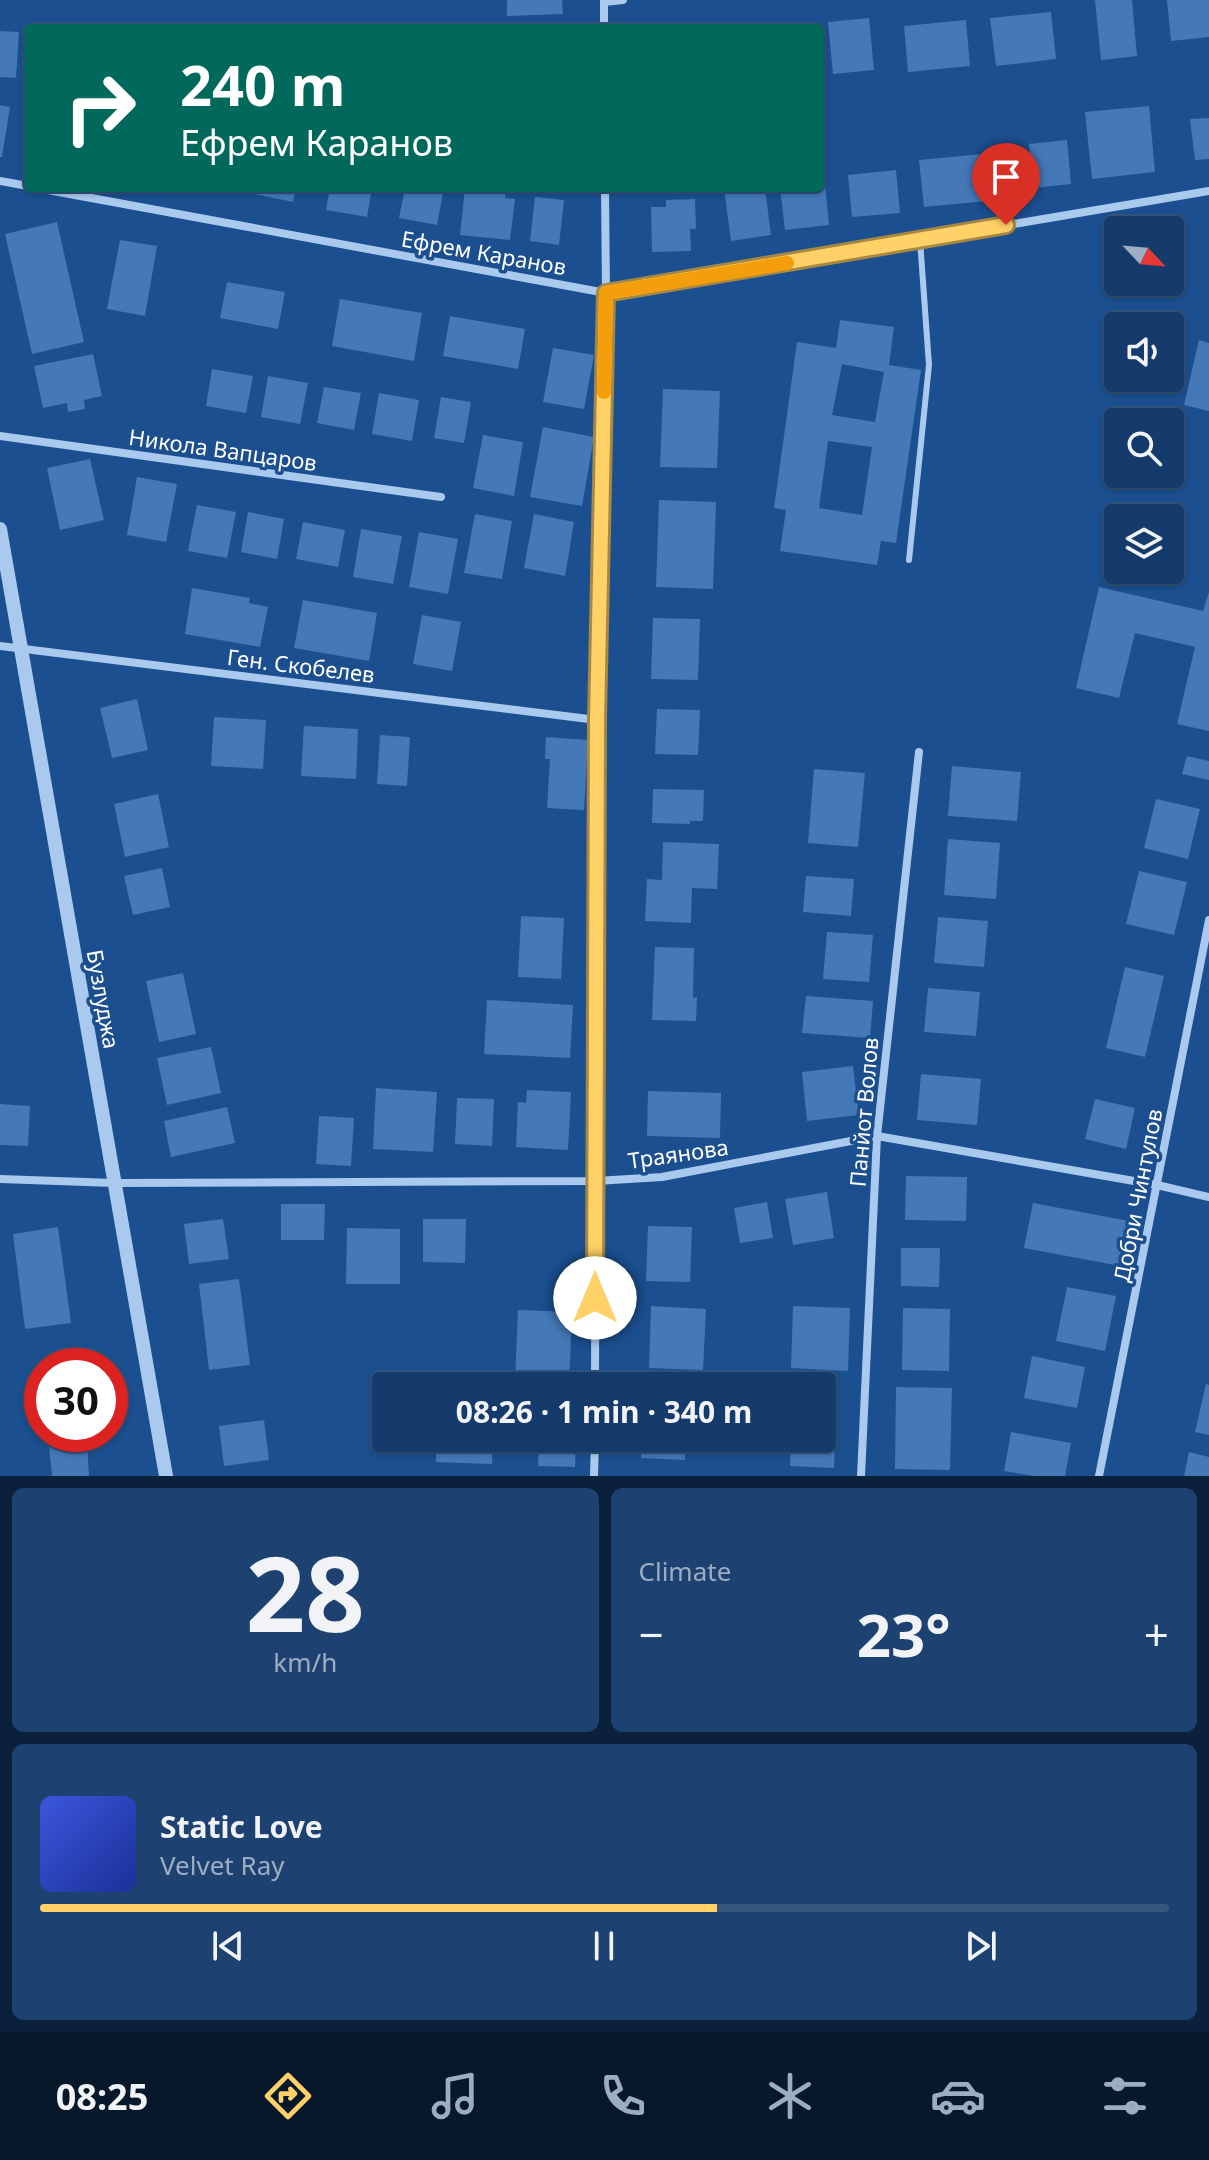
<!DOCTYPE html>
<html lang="en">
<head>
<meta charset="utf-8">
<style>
  :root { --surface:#143b6b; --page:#1d4271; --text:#f1f3f6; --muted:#9dadc1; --line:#33557e; --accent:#ffd166 }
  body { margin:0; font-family:"Noto Sans",sans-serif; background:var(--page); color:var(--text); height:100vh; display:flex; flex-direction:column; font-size:30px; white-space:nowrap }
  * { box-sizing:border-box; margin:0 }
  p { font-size:26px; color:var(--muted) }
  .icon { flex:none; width:44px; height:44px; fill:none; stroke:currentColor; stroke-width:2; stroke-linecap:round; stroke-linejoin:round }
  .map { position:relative; height:1476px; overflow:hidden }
  .details { display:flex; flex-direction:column; gap:12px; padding:12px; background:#0b203b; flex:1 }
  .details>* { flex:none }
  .banner { position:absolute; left:24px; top:24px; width:800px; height:168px; border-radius:8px; box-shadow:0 2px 6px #0004,0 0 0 2px var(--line); background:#00695c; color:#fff; overflow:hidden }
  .needle { width:52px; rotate:116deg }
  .buttons { position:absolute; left:1104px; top:216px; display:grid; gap:16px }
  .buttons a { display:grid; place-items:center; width:80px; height:80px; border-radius:8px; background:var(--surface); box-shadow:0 2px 6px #0004,0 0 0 2px var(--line); font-size:40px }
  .speed { position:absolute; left:24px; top:1348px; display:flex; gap:16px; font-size:40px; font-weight:700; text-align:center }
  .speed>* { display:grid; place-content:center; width:104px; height:104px; border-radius:50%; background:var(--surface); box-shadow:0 2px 6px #0004,0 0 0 2px var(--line); line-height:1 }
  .speed .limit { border:12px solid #d22; background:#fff; color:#111 }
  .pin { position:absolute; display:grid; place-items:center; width:68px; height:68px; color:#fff; margin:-82px -34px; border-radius:50% 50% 50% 0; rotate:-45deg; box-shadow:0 0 8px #0007 }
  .pin .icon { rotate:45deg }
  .me { position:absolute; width:88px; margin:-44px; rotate:0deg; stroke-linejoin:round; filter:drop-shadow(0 0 6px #0008) }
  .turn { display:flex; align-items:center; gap:28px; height:168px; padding:0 24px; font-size:36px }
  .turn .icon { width:104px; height:104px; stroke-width:2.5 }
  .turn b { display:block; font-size:56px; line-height:68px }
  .big { font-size:60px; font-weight:700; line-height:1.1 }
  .details .card { flex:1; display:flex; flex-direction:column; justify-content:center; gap:12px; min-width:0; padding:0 28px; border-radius:12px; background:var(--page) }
  .details .dial { align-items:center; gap:0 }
  .dial b { font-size:104px; line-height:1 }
  .song { display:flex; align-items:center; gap:24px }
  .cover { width:96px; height:96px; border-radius:12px; background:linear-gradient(135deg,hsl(230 70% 55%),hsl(230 70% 35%)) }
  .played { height:8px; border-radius:4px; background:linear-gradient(90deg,var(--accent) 60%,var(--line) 60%) }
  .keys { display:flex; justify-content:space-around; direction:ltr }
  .heat { display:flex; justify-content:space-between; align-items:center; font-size:44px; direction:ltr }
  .details .tiles { flex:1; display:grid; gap:12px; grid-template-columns:1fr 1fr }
  .card:last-child { grid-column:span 2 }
  .trip { position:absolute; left:372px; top:1372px; width:464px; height:80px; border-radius:8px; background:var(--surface); box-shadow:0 2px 6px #0004,0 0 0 2px var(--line); font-weight:700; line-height:80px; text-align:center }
  .menu { display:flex; height:128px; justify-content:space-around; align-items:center; background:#08182b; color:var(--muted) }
  .menu .icon { width:56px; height:56px }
  .menu .current { color:var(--accent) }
  .menu b { font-size:36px; color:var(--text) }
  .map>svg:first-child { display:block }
</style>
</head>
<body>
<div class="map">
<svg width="1209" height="1476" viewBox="0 0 1209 1476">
  <rect width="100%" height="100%" fill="#1b4f8f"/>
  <!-- building -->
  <g fill="#4478b7" fill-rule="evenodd">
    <polygon points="507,0 562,0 563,14 507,16"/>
    <polygon points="1095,0 1132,0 1137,56 1101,60"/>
    <polygon points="1167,0 1209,0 1209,37 1171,41"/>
    <polygon points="1051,12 1056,59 996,66 990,18"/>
    <polygon points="869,18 874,70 833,74 828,22"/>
    <polygon points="966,20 970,66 908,72 904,26"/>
    <polygon points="0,31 19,32 16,78 0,77"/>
    <polygon points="0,105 10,107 2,157 0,157"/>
    <polygon points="1149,106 1155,172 1092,179 1085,112"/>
    <polygon points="1209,118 1209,159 1195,160 1190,119"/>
    <polygon points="1067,140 1071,184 1033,188 1029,144"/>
    <polygon points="982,154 987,201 924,207 919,160"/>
    <polygon points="896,170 900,213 852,217 848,175"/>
    <polygon points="820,174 824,174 829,225 785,230 780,188 820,188"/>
    <polygon points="255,188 296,188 293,202 254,194"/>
    <polygon points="330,188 372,188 367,217 326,210"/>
    <polygon points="405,188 444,188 437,225 399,218"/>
    <polygon points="465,188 506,188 505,198 515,199 510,240 460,235"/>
    <polygon points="724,188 765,188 771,235 731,241"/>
    <polygon points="535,197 564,200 559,245 530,241"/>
    <polygon points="695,199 696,229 690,229 691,251 652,252 651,207 666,207 666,200"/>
    <polygon points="57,222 84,342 32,354 5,234"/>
    <polygon points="120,240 157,246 145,316 107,309"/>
    <polygon points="227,282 285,292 278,329 220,318"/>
    <polygon points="340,299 422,313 414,361 332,346"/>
    <polygon points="450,316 525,329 518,369 443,356"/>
    <path d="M 840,320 L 894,327 L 889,365 L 921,370 L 896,543 L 881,541 L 877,565 L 780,551 L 786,510 L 774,508 L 797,342 L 836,348 ZM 842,364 L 884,372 L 875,422 L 832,415 ZM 828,441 L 872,447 L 862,515 L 819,508 Z"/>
    <polygon points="1199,340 1209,343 1209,411 1184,405"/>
    <polygon points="553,348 594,355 584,409 543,402"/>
    <polygon points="93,354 102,396 84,400 85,409 68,412 67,403 43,408 34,366"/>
    <polygon points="212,369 253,376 246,413 206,406"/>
    <polygon points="268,376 308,383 300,424 261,417"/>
    <polygon points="324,387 361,393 354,430 317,423"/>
    <polygon points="663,389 720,391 717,468 660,467"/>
    <polygon points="379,393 419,400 412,441 372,434"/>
    <polygon points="441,397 471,402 464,443 434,438"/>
    <polygon points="543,427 594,437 582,506 530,497"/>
    <polygon points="483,435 523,442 514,496 473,488"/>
    <polygon points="90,459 104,520 60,530 47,468"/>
    <polygon points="137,477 177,484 166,542 127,535"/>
    <polygon points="659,500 716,502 713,589 656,587"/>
    <polygon points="197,505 236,512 227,558 188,551"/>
    <polygon points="248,512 284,519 277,559 241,552"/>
    <polygon points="475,514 512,521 502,579 464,573"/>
    <polygon points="534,514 574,522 565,576 524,568"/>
    <polygon points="303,522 345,530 338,567 296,559"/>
    <polygon points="361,529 402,536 393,584 353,577"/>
    <polygon points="419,532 458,539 448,594 409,587"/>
    <polygon points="1099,587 1203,611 1209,592 1209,731 1177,724 1195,647 1135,633 1119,698 1076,688"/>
    <polygon points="192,588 250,598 249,603 268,607 260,647 185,634"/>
    <polygon points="303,600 377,613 369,661 294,648"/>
    <polygon points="422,615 461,622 452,671 413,664"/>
    <polygon points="653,618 700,619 698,680 651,679"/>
    <polygon points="137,699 148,750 112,758 100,708"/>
    <polygon points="657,709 700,710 698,755 655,754"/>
    <polygon points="214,717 266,720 263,769 211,766"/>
    <polygon points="304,726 358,729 356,779 301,776"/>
    <polygon points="380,735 410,737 407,786 377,784"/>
    <polygon points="546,737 588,740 584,810 547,808 550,759 545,759"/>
    <polygon points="1187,756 1209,761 1209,780 1182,774"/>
    <polygon points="952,766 1021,772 1017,821 948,816"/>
    <polygon points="814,769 865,773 858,847 808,843"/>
    <polygon points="653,789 704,790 703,821 690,821 690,824 652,823"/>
    <polygon points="158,794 169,847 125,857 114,804"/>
    <polygon points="1156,799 1200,809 1188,859 1144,848"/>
    <polygon points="948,839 1000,843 996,899 944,895"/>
    <polygon points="663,842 719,844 717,889 692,888 691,923 645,921 647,879 662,880"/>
    <polygon points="162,868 170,907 133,915 124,876"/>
    <polygon points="1139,871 1187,882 1174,935 1126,924"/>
    <polygon points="806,876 854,879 851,916 803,912"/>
    <polygon points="521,916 564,918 561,979 518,977"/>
    <polygon points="938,917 988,921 984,967 934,963"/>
    <polygon points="827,932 873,935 869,982 823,979"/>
    <polygon points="655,947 694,948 693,998 697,997 696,1021 652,1020"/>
    <polygon points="1125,967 1164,976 1145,1057 1106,1048"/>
    <polygon points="183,973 196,1034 159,1042 146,981"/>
    <polygon points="928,988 980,992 976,1036 924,1032"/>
    <polygon points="806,996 873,1001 870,1038 802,1033"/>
    <polygon points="487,1000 573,1005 570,1058 484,1054"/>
    <polygon points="211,1047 221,1093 167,1105 157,1058"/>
    <polygon points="853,1066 859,1115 807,1121 802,1072"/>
    <polygon points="921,1074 981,1079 977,1125 917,1120"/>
    <polygon points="376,1088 437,1092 433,1152 373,1149"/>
    <polygon points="527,1090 571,1092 568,1150 516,1147 518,1102 526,1103"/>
    <polygon points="648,1091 721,1093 720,1138 647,1136"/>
    <polygon points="457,1098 494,1099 492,1146 455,1144"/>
    <polygon points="1095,1099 1135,1108 1126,1149 1085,1139"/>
    <polygon points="0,1104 30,1106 28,1146 0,1145"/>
    <polygon points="227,1107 235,1143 171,1157 164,1121"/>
    <polygon points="319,1116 354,1118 351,1166 316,1164"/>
    <polygon points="906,1176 967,1177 966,1221 905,1220"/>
    <polygon points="827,1192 834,1238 793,1245 785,1199"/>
    <polygon points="767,1202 773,1238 740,1243 734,1208"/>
    <polygon points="1033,1203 1129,1221 1120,1266 1024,1248"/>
    <polygon points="281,1204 325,1204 324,1240 281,1240"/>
    <polygon points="223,1219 229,1259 189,1264 184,1224"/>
    <polygon points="423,1219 466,1219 465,1263 423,1262"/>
    <polygon points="648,1226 692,1227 690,1282 646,1281"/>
    <polygon points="58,1227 71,1323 25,1329 13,1234"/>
    <polygon points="347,1228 400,1229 400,1284 346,1284"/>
    <polygon points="901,1248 940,1248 939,1287 901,1286"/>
    <polygon points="239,1279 250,1365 209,1370 199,1284"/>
    <polygon points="1067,1287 1116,1296 1105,1351 1056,1341"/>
    <polygon points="651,1306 706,1309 703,1370 649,1368"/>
    <polygon points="793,1306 850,1308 848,1371 791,1368"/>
    <polygon points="903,1308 950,1309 949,1371 902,1370"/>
    <polygon points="518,1310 572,1312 569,1385 515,1382"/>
    <polygon points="1032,1356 1085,1367 1077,1408 1024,1398"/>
    <polygon points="42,1369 42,1409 38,1409 33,1371"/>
    <polygon points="1206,1384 1209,1385 1209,1435 1195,1432"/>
    <polygon points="896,1387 952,1388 950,1470 895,1469"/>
    <polygon points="822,1391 837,1391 834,1468 790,1466 791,1438 822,1438"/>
    <polygon points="264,1420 269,1460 224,1466 219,1426"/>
    <polygon points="1011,1432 1071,1443 1065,1476 1034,1476 1004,1471"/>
    <polygon points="437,1438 493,1438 492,1464 436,1462"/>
    <polygon points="576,1438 575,1467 538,1466 539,1439"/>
    <polygon points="642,1438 686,1438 685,1460 641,1458"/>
    <polygon points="87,1443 89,1476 52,1476 49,1446"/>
    <polygon points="1189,1452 1209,1457 1209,1476 1184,1476"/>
  </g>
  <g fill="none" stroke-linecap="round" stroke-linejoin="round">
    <!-- service -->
    <polyline stroke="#a9c9ee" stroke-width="6" points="909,560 929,365 920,240"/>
    <!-- minor -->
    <g stroke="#a9c9ee" stroke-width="8">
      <polyline points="604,0 604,28"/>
      <polyline points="604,2 623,0"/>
      <polyline points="0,181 28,186"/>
      <polyline points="37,188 606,293 1209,191"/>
      <polyline points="0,436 441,497"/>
      <polyline points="0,646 597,720"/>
      <polyline points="0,1179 114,1183 596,1181 662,1177 877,1136 1157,1185 1209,1197"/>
      <polyline points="595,1386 597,720 606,293 605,188"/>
      <polyline points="594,1476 595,1438"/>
      <polyline points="861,1476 877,1136 919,752"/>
      <polyline points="1099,1476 1209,920"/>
    </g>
    <!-- tertiary -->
    <polyline stroke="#a9c9ee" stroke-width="14" points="0,529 166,1476"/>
  </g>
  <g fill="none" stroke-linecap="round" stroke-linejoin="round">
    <!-- route casing -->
    <g stroke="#a68842" stroke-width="20">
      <polyline id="route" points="595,1298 597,720 606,293 1006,225"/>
    </g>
    <!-- route -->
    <use href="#route" stroke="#ffd166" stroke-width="14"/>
    <!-- slow -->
    <polyline stroke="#f59e0b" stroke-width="14" points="604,392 606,293 787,263"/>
  </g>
  <g text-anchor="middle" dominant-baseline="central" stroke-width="7" stroke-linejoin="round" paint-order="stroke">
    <!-- street labels -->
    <g font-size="22" fill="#fff" stroke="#1b4f8f">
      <text transform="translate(484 252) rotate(10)">Ефрем Каранов</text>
      <text transform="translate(223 449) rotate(8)">Никола Вапцаров</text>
      <text transform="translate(301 665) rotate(7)">Ген. Скобелев</text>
      <text transform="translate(104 999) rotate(80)">Бузлуджа</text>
      <text transform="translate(863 1112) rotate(-85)">Панйот Волов</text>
      <text transform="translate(678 1153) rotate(-8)">Траянова</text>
      <text transform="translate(1137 1195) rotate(-79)">Добри Чинтулов</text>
    </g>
  </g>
</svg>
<div class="buttons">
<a><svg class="needle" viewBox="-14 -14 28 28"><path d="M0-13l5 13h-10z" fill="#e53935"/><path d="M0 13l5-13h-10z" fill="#9dadc1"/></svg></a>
<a><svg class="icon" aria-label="sound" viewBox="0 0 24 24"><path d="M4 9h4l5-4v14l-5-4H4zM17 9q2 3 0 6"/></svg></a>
<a><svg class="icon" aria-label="search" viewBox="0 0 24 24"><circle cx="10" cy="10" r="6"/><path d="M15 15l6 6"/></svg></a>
<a><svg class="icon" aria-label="layers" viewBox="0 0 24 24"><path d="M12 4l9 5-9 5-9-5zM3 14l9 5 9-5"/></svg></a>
</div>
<div class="speed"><div class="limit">30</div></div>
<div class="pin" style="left:1006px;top:225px;background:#d93025"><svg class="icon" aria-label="arrive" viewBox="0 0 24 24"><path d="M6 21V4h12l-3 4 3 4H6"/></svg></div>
<svg class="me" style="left:595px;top:1298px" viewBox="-20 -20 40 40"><circle r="19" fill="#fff"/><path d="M0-13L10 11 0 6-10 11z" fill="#ffd166"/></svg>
<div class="trip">08:26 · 1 min · 340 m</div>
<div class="banner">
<div class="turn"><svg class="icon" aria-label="right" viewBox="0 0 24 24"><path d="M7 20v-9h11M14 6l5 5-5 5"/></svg><div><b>240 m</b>Ефрем Каранов</div></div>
</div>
</div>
<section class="details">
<div class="tiles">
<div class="card dial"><b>28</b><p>km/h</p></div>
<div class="card"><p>Climate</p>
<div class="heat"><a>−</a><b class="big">23°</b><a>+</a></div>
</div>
<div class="card">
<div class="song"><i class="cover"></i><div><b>Static Love</b><p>Velvet Ray</p></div></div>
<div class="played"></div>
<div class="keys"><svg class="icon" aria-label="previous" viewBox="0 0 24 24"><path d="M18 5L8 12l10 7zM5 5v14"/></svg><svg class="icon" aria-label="pause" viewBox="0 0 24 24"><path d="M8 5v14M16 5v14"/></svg><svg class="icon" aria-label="next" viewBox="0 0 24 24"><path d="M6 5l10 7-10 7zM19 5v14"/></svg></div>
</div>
</div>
</section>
<nav class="menu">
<b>08:25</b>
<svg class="icon current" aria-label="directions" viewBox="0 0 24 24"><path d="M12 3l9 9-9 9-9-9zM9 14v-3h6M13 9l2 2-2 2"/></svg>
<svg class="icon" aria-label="music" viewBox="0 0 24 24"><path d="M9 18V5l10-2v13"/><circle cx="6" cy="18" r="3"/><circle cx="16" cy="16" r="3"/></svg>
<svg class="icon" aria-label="phone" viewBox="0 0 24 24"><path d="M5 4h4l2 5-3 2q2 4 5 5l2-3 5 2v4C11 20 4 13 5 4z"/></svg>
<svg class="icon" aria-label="climate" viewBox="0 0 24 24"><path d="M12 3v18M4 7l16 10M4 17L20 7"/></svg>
<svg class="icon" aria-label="car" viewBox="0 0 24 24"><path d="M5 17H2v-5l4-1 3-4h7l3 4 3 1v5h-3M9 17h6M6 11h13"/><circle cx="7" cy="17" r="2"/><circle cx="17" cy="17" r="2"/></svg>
<svg class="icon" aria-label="filters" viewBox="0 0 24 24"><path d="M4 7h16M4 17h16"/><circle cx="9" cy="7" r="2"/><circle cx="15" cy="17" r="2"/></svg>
</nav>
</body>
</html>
